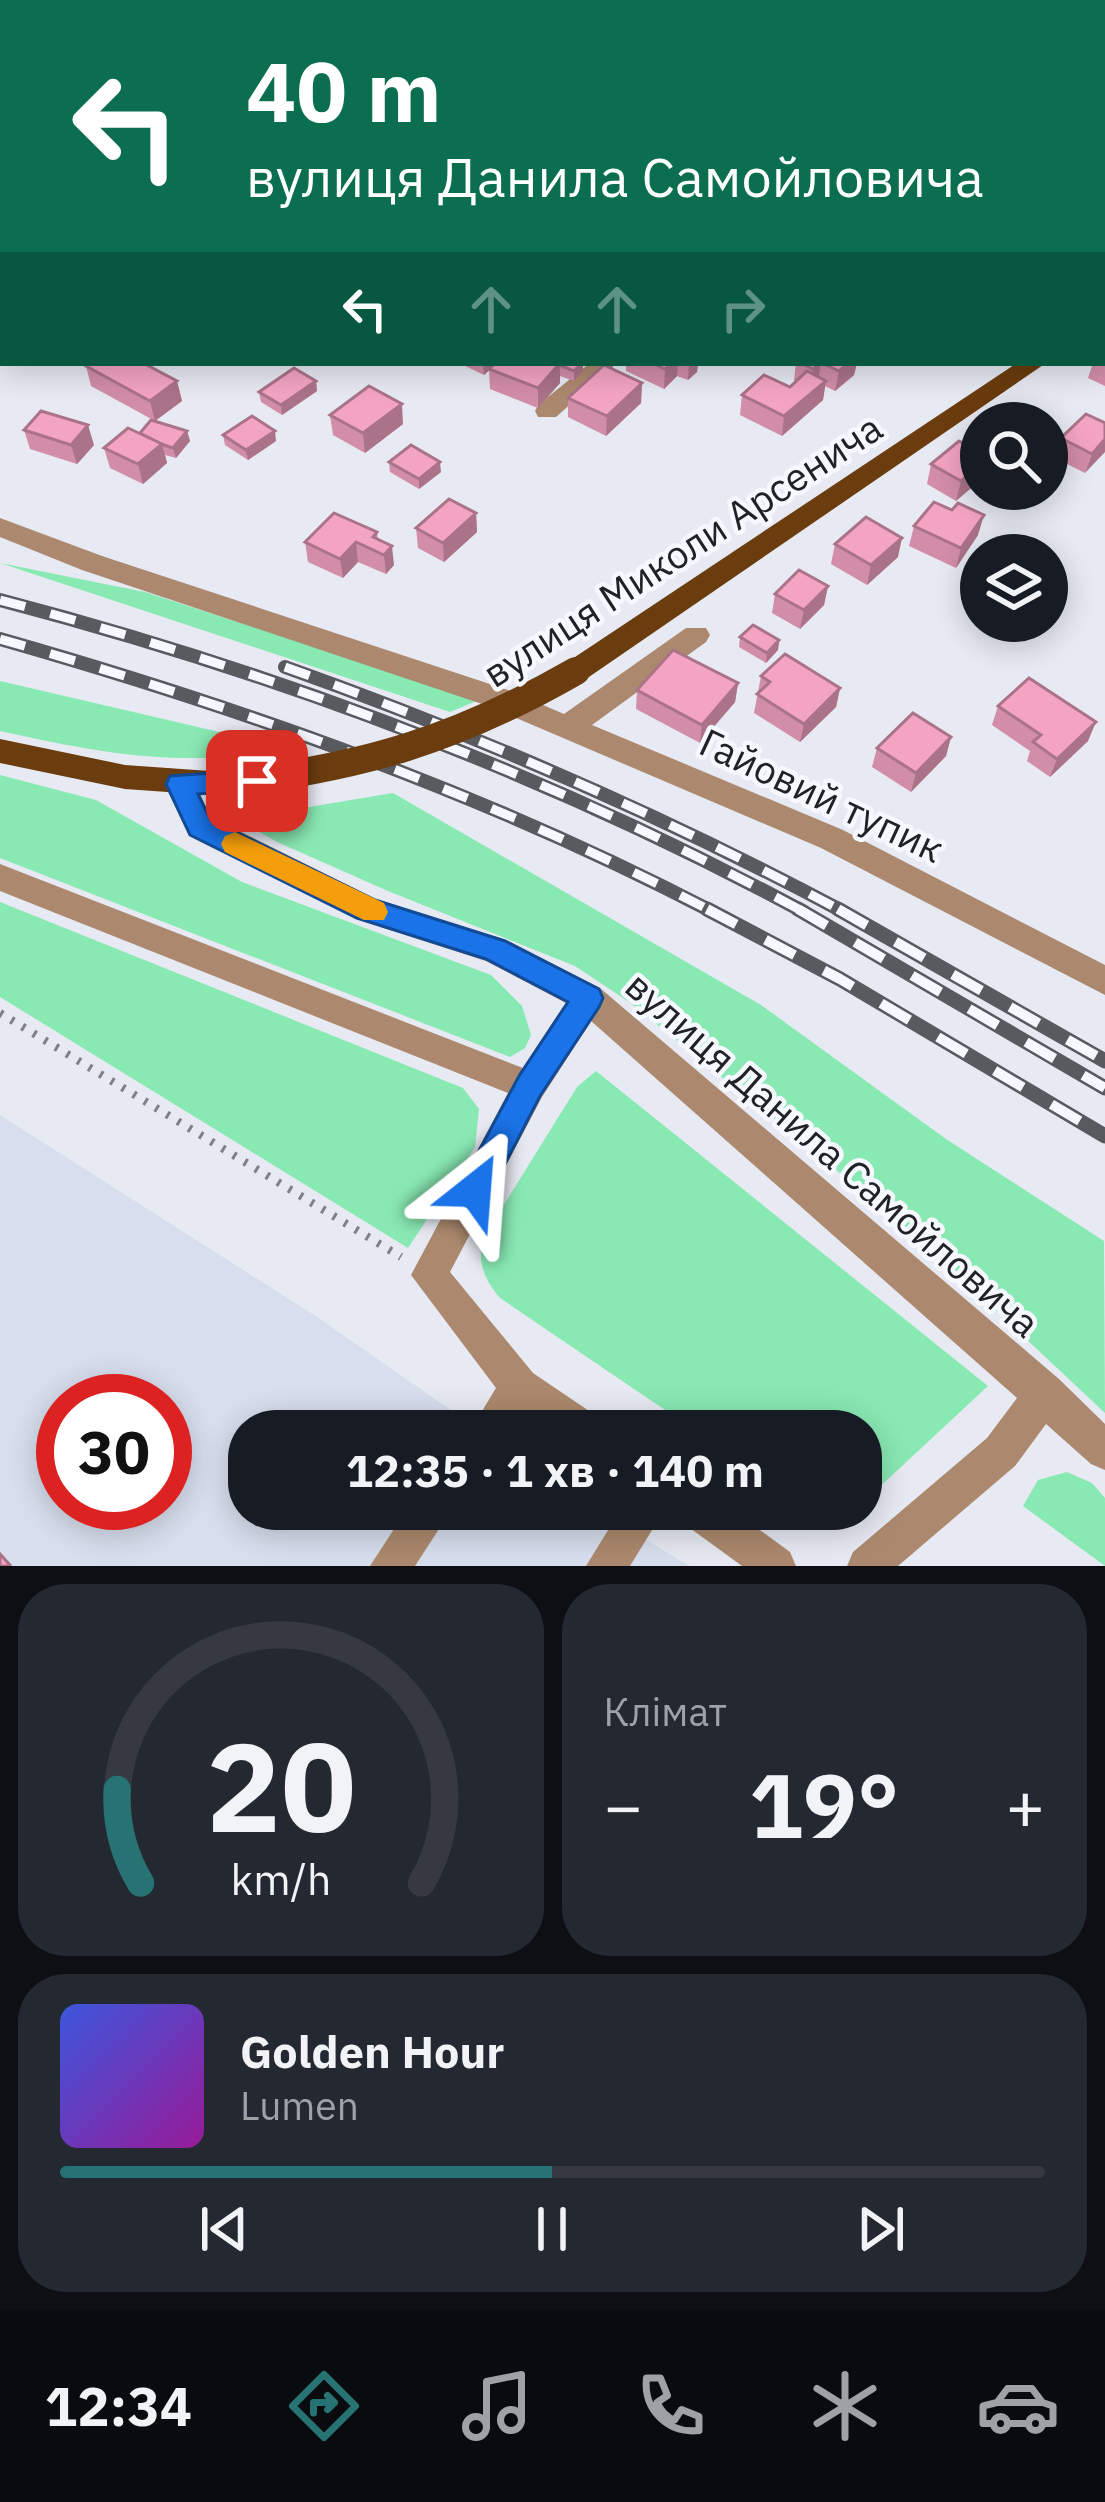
<!DOCTYPE html>
<html lang="uk">
<head>
<meta charset="utf-8">
<style>
  :root { --surface:#171b24; --page:#242831; --text:#f1f3f6; --muted:#9ea1a6; --line:#363941; --accent:#277272 }
  body { margin:0; font-family:"IBM Plex Sans",sans-serif; background:var(--page); color:var(--text); height:100vh; display:flex; flex-direction:column; font-size:45px; white-space:nowrap }
  * { box-sizing:border-box; margin:0 }
  p { font-size:39px; color:var(--muted) }
  .icon { flex:none; width:66px; height:66px; fill:none; stroke:currentColor; stroke-width:2; stroke-linecap:round; stroke-linejoin:round }
  .map { position:relative; height:1566px; overflow:hidden }
  .details { display:flex; flex-direction:column; gap:18px; padding:18px; background:#0d0f14; flex:1 }
  .details>* { flex:none }
  .hud { position:absolute; left:0px; top:0px; width:1107px; height:366px; box-shadow:0 6px 30px #0003; background:#0b6e4f; color:#fff; overflow:hidden }
  .fabs { position:absolute; left:960px; top:402px; display:grid; gap:24px }
  .fabs a { display:grid; place-items:center; width:108px; height:108px; border-radius:50%; background:var(--surface); box-shadow:0 6px 30px #0003; font-size:60px }
  .speed { position:absolute; left:36px; top:1374px; display:flex; gap:24px; font-size:60px; font-weight:700; text-align:center }
  .speed>* { display:grid; place-content:center; width:156px; height:156px; border-radius:50%; background:var(--surface); box-shadow:0 6px 30px #0003; line-height:1 }
  .speed .limit { border:18px solid #d22; background:#fff; color:#111 }
  .pin { position:absolute; display:grid; place-items:center; width:102px; height:102px; color:#fff; margin:-51px; border-radius:24px; box-shadow:0 6px 18px #0006 }
  .me { position:absolute; width:132px; margin:-66px; rotate:28deg; stroke-linejoin:round; filter:drop-shadow(0 0 9px #0008) }
  .turn { display:flex; align-items:center; gap:42px; height:252px; padding:0 48px; font-size:54px }
  .turn .icon { width:156px; height:156px; stroke-width:2.5 }
  .turn b { display:block; font-size:84px; line-height:102px }
  .lanes { display:flex; align-items:center; height:114px; padding:0 48px; background:#0003; justify-content:center; gap:60px; direction:ltr }
  .lanes .off { opacity:.35 }
  .big { font-size:90px; font-weight:700; line-height:1.1 }
  .details .card { flex:1; display:flex; flex-direction:column; justify-content:center; gap:18px; min-width:0; padding:0 42px; border-radius:48px; background:var(--page) }
  .details .dial { align-items:center; gap:0 }
  .dial svg { height:312px; overflow:visible; fill:none; stroke:var(--line); stroke-width:7; stroke-linecap:round; text-anchor:middle }
  .dial text { fill:var(--text); stroke:none }
  .song { display:flex; align-items:center; gap:36px }
  .cover { width:144px; height:144px; border-radius:18px; background:linear-gradient(135deg,hsl(230 70% 55%),hsl(300 70% 35%)) }
  .played { height:12px; border-radius:6px; background:linear-gradient(90deg,var(--accent) 50%,var(--line) 50%) }
  .keys { display:flex; justify-content:space-around; direction:ltr }
  .heat { display:flex; justify-content:space-between; align-items:center; font-size:66px; direction:ltr }
  .details .tiles { flex:1; display:grid; gap:18px; grid-template-columns:1fr 1fr }
  .card:last-child { grid-column:span 2 }
  .trip { position:absolute; left:228px; top:1410px; width:654px; height:120px; border-radius:48px; background:var(--surface); box-shadow:0 6px 30px #0003; font-weight:700; line-height:120px; text-align:center }
  .dock { display:flex; height:192px; justify-content:space-around; align-items:center; background:#090b0e; color:var(--muted) }
  .dock .icon { width:84px; height:84px }
  .dock .current { color:var(--accent) }
  .dock b { font-size:54px; color:var(--text) }
  .map>svg:first-child { display:block }
</style>
</head>
<body>
<div class="map">
<svg width="1105" height="1566" viewBox="0 0 1105 1566">
  <rect width="100%" height="100%" fill="#e7eaf3"/>
  <!-- built -->
  <path fill="#d7deed" fill-rule="evenodd" d="M 0,1115 L 317,1317 L 481,1431 L 249,1431 L 249,1509 L 596,1509 L 689,1566 L 0,1566 ZM 63,1401 L 165,1401 L 165,1503 L 63,1503 Z"/>
  <!-- green -->
  <g fill="#89e9b3">
    <polygon points="0,563 145,592 479,700 450,712"/>
    <path d="M 0,681 L 292,749 C 181,768 109,755 0,731 Z"/>
    <polygon points="0,775 96,800 242,882 491,975 522,1006 531,1035 525,1048 510,1057 0,858"/>
    <polygon points="393,793 761,1005 946,1139 1104,1241 1105,1413 912,1232 632,1004 575,966 388,891 277,842 237,819"/>
    <polygon points="0,902 463,1088 479,1109 475,1147 408,1248 0,997"/>
    <path d="M 596,1071 L 988,1386 L 873,1493 L 861,1498 L 861,1431 L 696,1431 L 500,1298 C 484,1279 476,1261 484,1237 L 577,1087 Z"/>
    <polygon points="1067,1472 1092,1483 1105,1498 1105,1566 1023,1506 1038,1480"/>
  </g>
  <g fill="none" stroke-linecap="round" stroke-linejoin="round">
    <!-- path -->
    <polyline stroke="#7f8187" stroke-width="8" stroke-dasharray="3 10" stroke-linecap="butt" points="0,1013 401,1257"/>
    <!-- minor -->
    <g fill="#ac896e" fill-rule="evenodd">
      <polygon points="687,0 709,0 685,3"/>
      <polygon points="3,332 3,349 0,350 0,333"/>
      <polygon points="590,363 617,363 556,417 538,417 535,411 538,405"/>
      <polygon points="0,518 102,556 508,690 564,714 686,628 706,628 710,635 706,642 592,725 843,830 1105,965 1105,995 821,848 488,706 82,570 0,537"/>
      <polygon points="180,772 191,776 211,817 376,899 506,940 600,988 1059,1379 1105,1424 1105,1470 1091,1464 1046,1424 1015,1466 898,1566 847,1566 853,1552 987,1438 1017,1398 591,1021 542,1097 450,1272 533,1373 598,1417 603,1431 550,1431 524,1413 512,1431 470,1431 496,1388 411,1275 508,1093 0,891 0,864 523,1068 566,1003 486,961 356,919 189,835 165,784 169,776"/>
      <polygon points="407,1509 452,1509 415,1566 370,1566"/>
      <polygon points="621,1509 665,1509 630,1566 586,1566"/>
      <polygon points="677,1509 731,1509 790,1552 796,1566 742,1566 683,1523"/>
    </g>
    <!-- major -->
    <g fill="#6b3c0e" fill-rule="evenodd">
      <polygon points="451,0 476,0 478,3 453,3"/>
      <rect x="1104" y="257" width="1" height="14"/>
      <polygon points="1105,306 1105,321 1104,321 1104,306"/>
      <polygon points="1017,363 1046,363 586,679 566,679 562,671 566,663"/>
      <polygon points="0,739 125,765 224,772 235,776 239,784 235,792 224,796 125,789 0,763"/>
    </g>
    <!-- rail-far1 casing -->
    <g stroke="#585a5f" stroke-width="14">
      <g id="rail-far1">
        <path d="M 0,600 C 279,673 550,775 804,912"/>
        <path d="M 0,639 C 246,709 486,794 713,912"/>
        <path d="M 285,667 C 477,735 664,816 844,912"/>
      </g>
    </g>
    <!-- rail casing -->
    <g stroke="#585a5f" stroke-width="15">
      <g id="rail">
        <polyline points="707,909 840,979 1105,1136"/>
        <polyline points="798,909 1105,1088"/>
        <polyline points="838,909 1105,1061"/>
      </g>
    </g>
    <!-- rail-far1 -->
    <use href="#rail-far1" stroke="#f5f8fe" stroke-width="9" stroke-dasharray="26" stroke-linecap="butt"/>
    <!-- rail -->
    <use href="#rail" stroke="#f5f8fe" stroke-width="10" stroke-dasharray="33" stroke-linecap="butt"/>
    <!-- major-bridge -->
    <path stroke="#6b3c0e" stroke-width="28" d="M 224,784 C 362,767 454,741 576,671"/>
  </g>
  <!-- wall -->
  <g fill="#d28da8">
    <polygon points="0,0 76,0 72,3 3,3 3,33 0,32"/>
    <polygon points="3,43 3,83 0,82 0,45"/>
    <polygon points="1105,345 1105,386 1088,378 1093,363 1104,363"/>
    <polygon points="459,363 583,363 583,371 574,381 560,376 560,383 538,408 490,389 489,370 484,375"/>
    <polygon points="626,363 698,363 697,372 688,380 677,376 664,389 626,371"/>
    <polygon points="796,363 857,363 854,375 835,391 825,386 823,400 782,436 740,415 742,395 790,387 796,382 794,380"/>
    <polygon points="86,366 177,381 182,401 155,421 91,386"/>
    <polygon points="316,381 317,391 282,415 261,402 259,392"/>
    <polygon points="642,383 641,403 606,436 568,417 568,398"/>
    <polygon points="330,415 403,424 365,453 333,435"/>
    <polygon points="1105,423 1085,473 1055,458 1061,438"/>
    <polygon points="24,430 94,445 77,464 30,449"/>
    <polygon points="187,431 190,441 176,458 165,455 167,463 143,484 110,468 104,448 140,433"/>
    <polygon points="223,435 276,441 248,460 225,445"/>
    <polygon points="981,453 956,501 927,484 931,464"/>
    <polygon points="389,462 441,472 419,489 390,472"/>
    <polygon points="476,513 477,532 444,562 418,548 416,528"/>
    <polygon points="914,526 978,535 956,568 909,546"/>
    <polygon points="377,532 378,539 394,565 386,574 358,562 343,578 308,562 305,542"/>
    <polygon points="835,544 898,557 867,585 831,564"/>
    <polygon points="828,586 824,605 800,629 772,613 775,594"/>
    <polygon points="740,637 779,640 778,650 766,663 739,647"/>
    <polygon points="761,676 840,688 836,707 800,742 754,713"/>
    <polygon points="738,683 735,702 700,743 636,709 637,690"/>
    <polygon points="998,706 1088,741 1050,777 1027,761 1030,751 992,725"/>
    <polygon points="951,737 946,756 911,792 872,767 877,748"/>
  </g>
  <!-- shaded-wall -->
  <g fill="#ab7388">
    <polygon points="46,0 76,0 72,3 47,3"/>
    <polygon points="2,282 3,306 0,308 0,283"/>
    <polygon points="483,363 497,363 484,375"/>
    <polygon points="560,363 560,383 538,408 538,388"/>
    <polygon points="582,363 583,363 583,371 574,381 574,371"/>
    <polygon points="671,363 678,363 677,376 664,389 665,369"/>
    <polygon points="689,363 698,363 697,372 688,380"/>
    <polygon points="821,363 818,382 810,389 813,369"/>
    <polygon points="848,363 857,363 854,375 835,391 839,371"/>
    <polygon points="177,381 182,401 155,421 150,401"/>
    <polygon points="316,381 317,391 282,415 281,405"/>
    <polygon points="826,381 823,400 782,436 784,416"/>
    <polygon points="642,383 641,403 606,436 607,416"/>
    <polygon points="402,404 403,424 365,453 363,433"/>
    <polygon points="88,425 94,445 77,464 71,445"/>
    <polygon points="187,431 190,441 176,458 173,448"/>
    <polygon points="275,431 276,441 248,460 246,450"/>
    <polygon points="1105,439 1105,452 1085,473 1092,454"/>
    <polygon points="162,444 167,463 143,484 138,464"/>
    <polygon points="440,462 441,472 419,489 419,479"/>
    <polygon points="981,465 981,480 956,501 961,481"/>
    <polygon points="476,513 477,532 444,562 443,543"/>
    <polygon points="984,515 978,535 956,568 961,548"/>
    <polygon points="902,538 898,557 867,585 871,565"/>
    <polygon points="356,542 358,562 343,578 340,559"/>
    <polygon points="392,546 394,565 386,574 384,555"/>
    <polygon points="828,586 824,605 800,629 804,610"/>
    <polygon points="779,640 778,650 766,663 767,653"/>
    <polygon points="738,683 735,702 700,743 702,725"/>
    <polygon points="840,688 836,707 800,742 804,724"/>
    <polygon points="1096,722 1088,741 1050,777 1057,759"/>
    <polygon points="951,737 946,756 911,792 916,773"/>
  </g>
  <!-- building -->
  <g fill="#f4a4c3" stroke="#ab7388" stroke-width="3">
    <polygon points="0,0 22,0 29,3 3,3 3,16 0,14"/>
    <polygon points="182,0 227,0 222,3 186,3 181,1"/>
    <polygon points="589,0 639,0 635,3 596,3"/>
    <polygon points="874,0 891,0 899,3 870,3"/>
    <polygon points="1012,0 1050,0 1047,3 1009,3"/>
    <polygon points="3,43 3,66 0,65 0,45"/>
    <polygon points="90,363 143,363 177,381 150,401 86,366"/>
    <polygon points="495,363 560,363 538,388 489,369"/>
    <polygon points="560,363 582,363 574,371 559,365"/>
    <polygon points="652,363 671,363 665,369"/>
    <polygon points="801,363 821,363 813,369"/>
    <polygon points="822,363 848,363 839,371"/>
    <polygon points="604,365 642,383 607,416 568,398"/>
    <polygon points="294,368 316,381 281,405 259,392"/>
    <polygon points="807,371 826,381 784,416 742,395 764,375 790,387"/>
    <polygon points="369,386 402,404 363,433 330,415"/>
    <polygon points="41,411 88,425 71,445 24,430"/>
    <polygon points="1086,414 1105,423 1105,439 1092,454 1061,438"/>
    <polygon points="252,416 275,431 246,450 223,435"/>
    <polygon points="151,420 187,431 173,448 161,444 140,433"/>
    <polygon points="128,428 162,444 138,464 104,448"/>
    <polygon points="959,441 981,453 981,465 961,481 931,464"/>
    <polygon points="411,445 440,462 419,479 389,462"/>
    <polygon points="449,499 476,513 443,543 416,528"/>
    <polygon points="934,502 952,510 958,503 984,515 961,548 914,526"/>
    <polygon points="334,513 377,532 373,537 392,546 384,555 356,542 340,559 305,542"/>
    <polygon points="866,517 902,538 871,565 835,544"/>
    <polygon points="799,570 828,586 804,610 775,594"/>
    <polygon points="753,625 779,640 767,653 740,637"/>
    <polygon points="673,650 738,683 702,725 637,690"/>
    <polygon points="785,654 840,688 804,724 757,694 770,682 761,676"/>
    <polygon points="1029,678 1096,722 1057,759 1033,742 1041,735 998,706"/>
    <polygon points="913,713 951,737 916,773 877,748"/>
    <polygon points="0,1554 10,1565 9,1566 0,1566"/>
  </g>
  <!-- route -->
  <polygon fill="#1a73e8" stroke="#114b97" stroke-width="3" points="257,770 266,773 270,781 266,788 198,794 210,819 375,900 505,941 599,989 603,998 599,1007 540,1096 486,1201 475,1205 463,1201 458,1190 519,1076 568,1002 486,959 357,918 190,835 166,784 170,776"/>
  <!-- slow -->
  <polygon fill="#f59e0b" points="235,832 384,903 388,912 384,920 364,920 225,852 221,844 225,836"/>
  <g text-anchor="middle" dominant-baseline="central" stroke-width="9" stroke-linejoin="round" paint-order="stroke">
    <!-- street labels -->
    <g font-size="39" fill="#212225" stroke="#f5f8fe">
      <text transform="translate(682 550) rotate(-33)">вулиця Миколи Арсенича</text>
      <text transform="translate(822 795) rotate(25)">Гайовий тупик</text>
      <text transform="translate(833 1154) rotate(41)">вулиця Данила Самойловича</text>
    </g>
  </g>
</svg>
<div class="fabs">
<a><svg class="icon" aria-label="search" viewBox="0 0 24 24"><circle cx="10" cy="10" r="6"/><path d="M15 15l6 6"/></svg></a>
<a><svg class="icon" aria-label="layers" viewBox="0 0 24 24"><path d="M12 4l9 5-9 5-9-5zM3 14l9 5 9-5"/></svg></a>
</div>
<div class="speed"><div class="limit">30</div></div>
<div class="pin" style="left:257px;top:781px;background:#d93025"><svg class="icon" aria-label="arrive" viewBox="0 0 24 24"><path d="M6 21V4h12l-3 4 3 4H6"/></svg></div>
<svg class="me" style="left:475px;top:1190px" viewBox="-20 -20 40 40"><path d="M0-17L14 15 0 8-14 15z" fill="#1a73e8" stroke="#fff" stroke-width="4"/></svg>
<div class="trip">12:35 · 1 хв · 140 m</div>
<div class="hud">
<div class="turn"><svg class="icon" aria-label="left" viewBox="0 0 24 24"><path d="M17 20v-9H6M10 6l-5 5 5 5"/></svg><div><b>40 m</b>вулиця Данила Самойловича</div></div>
<div class="lanes"><svg class="icon" aria-label="left" viewBox="0 0 24 24"><path d="M17 20v-9H6M10 6l-5 5 5 5"/></svg><svg class="icon off" aria-label="ahead" viewBox="0 0 24 24"><path d="M12 20V5M6 11l6-6 6 6"/></svg><svg class="icon off" aria-label="ahead" viewBox="0 0 24 24"><path d="M12 20V5M6 11l6-6 6 6"/></svg><svg class="icon off" aria-label="right" viewBox="0 0 24 24"><path d="M7 20v-9h11M14 6l5 5-5 5"/></svg></div>
</div>
</div>
<section class="details">
<div class="tiles">
<div class="card dial"><svg viewBox="0 0 100 80">
<path d="M14 69A42 42 0 1 1 86 69"/>
<path d="M14 69A42 42 0 0 1 8 45" stroke="#277272"/>
<text x="50" y="56" font-size="32" font-weight="700">20</text>
<text x="50" y="72" font-size="11">km/h</text>
</svg></div>
<div class="card"><p>Клімат</p>
<div class="heat"><a>−</a><b class="big">19°</b><a>+</a></div>
</div>
<div class="card">
<div class="song"><i class="cover"></i><div><b>Golden Hour</b><p>Lumen</p></div></div>
<div class="played"></div>
<div class="keys"><svg class="icon" aria-label="previous" viewBox="0 0 24 24"><path d="M18 5L8 12l10 7zM5 5v14"/></svg><svg class="icon" aria-label="pause" viewBox="0 0 24 24"><path d="M8 5v14M16 5v14"/></svg><svg class="icon" aria-label="next" viewBox="0 0 24 24"><path d="M6 5l10 7-10 7zM19 5v14"/></svg></div>
</div>
</div>
</section>
<nav class="dock">
<b>12:34</b>
<svg class="icon current" aria-label="directions" viewBox="0 0 24 24"><path d="M12 3l9 9-9 9-9-9zM9 14v-3h6M13 9l2 2-2 2"/></svg>
<svg class="icon" aria-label="music" viewBox="0 0 24 24"><path d="M9 18V5l10-2v13"/><circle cx="6" cy="18" r="3"/><circle cx="16" cy="16" r="3"/></svg>
<svg class="icon" aria-label="phone" viewBox="0 0 24 24"><path d="M5 4h4l2 5-3 2q2 4 5 5l2-3 5 2v4C11 20 4 13 5 4z"/></svg>
<svg class="icon" aria-label="climate" viewBox="0 0 24 24"><path d="M12 3v18M4 7l16 10M4 17L20 7"/></svg>
<svg class="icon" aria-label="car" viewBox="0 0 24 24"><path d="M5 17H2v-5l4-1 3-4h7l3 4 3 1v5h-3M9 17h6M6 11h13"/><circle cx="7" cy="17" r="2"/><circle cx="17" cy="17" r="2"/></svg>
</nav>
</body>
</html>
